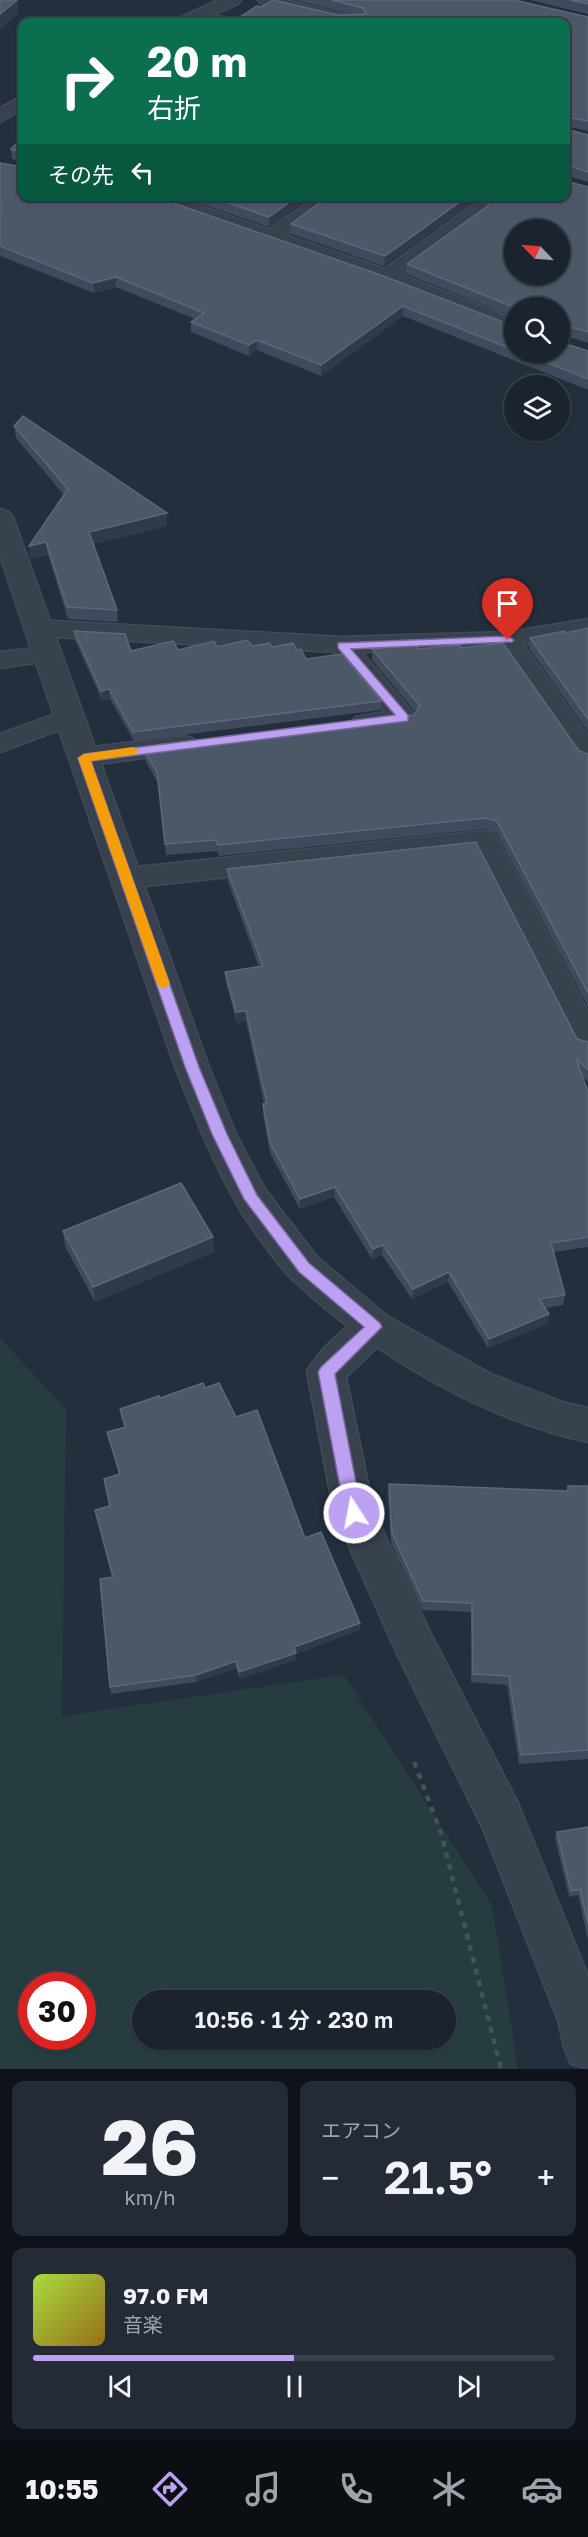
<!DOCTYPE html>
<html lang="ja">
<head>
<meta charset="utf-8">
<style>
  :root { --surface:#1b232e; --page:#242b36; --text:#f1f3f6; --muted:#a0a4aa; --line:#39404a; --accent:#bca0f2 }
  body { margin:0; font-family:"Golos Text","Noto Sans JP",sans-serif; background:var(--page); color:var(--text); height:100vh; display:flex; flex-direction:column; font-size:22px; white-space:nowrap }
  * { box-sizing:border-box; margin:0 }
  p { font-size:20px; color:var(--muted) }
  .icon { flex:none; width:33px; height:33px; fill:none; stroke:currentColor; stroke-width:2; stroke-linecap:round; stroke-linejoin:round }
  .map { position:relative; height:2069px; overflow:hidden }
  .panel { display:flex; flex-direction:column; gap:12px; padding:12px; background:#0f1319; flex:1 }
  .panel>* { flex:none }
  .top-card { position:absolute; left:18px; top:18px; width:552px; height:183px; border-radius:12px; box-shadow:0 2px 4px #0004,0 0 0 2px var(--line); background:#0b6e4f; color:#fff; overflow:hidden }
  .needle { width:39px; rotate:295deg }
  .controls { position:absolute; left:504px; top:219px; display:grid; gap:12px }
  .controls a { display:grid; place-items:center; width:66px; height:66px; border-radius:50%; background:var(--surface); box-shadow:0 2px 4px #0004,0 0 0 2px var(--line); font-size:30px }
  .speed { position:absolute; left:18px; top:1972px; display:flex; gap:12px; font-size:30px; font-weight:700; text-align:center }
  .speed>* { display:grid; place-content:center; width:78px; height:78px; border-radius:50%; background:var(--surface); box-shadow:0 2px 4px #0004,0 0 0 2px var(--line); line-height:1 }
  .speed .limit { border:9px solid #d22; background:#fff; color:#111 }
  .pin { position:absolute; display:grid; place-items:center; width:51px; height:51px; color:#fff; margin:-62px -26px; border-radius:50% 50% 50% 0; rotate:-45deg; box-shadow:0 0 6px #0007 }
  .pin .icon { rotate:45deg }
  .me { position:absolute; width:66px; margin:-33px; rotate:349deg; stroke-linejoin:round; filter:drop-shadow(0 0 4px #0008) }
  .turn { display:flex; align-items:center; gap:21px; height:126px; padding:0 30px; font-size:27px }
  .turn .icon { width:78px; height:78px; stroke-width:2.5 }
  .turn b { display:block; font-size:42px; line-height:51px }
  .then { display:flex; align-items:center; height:57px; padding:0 30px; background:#0003; gap:12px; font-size:22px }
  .big { font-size:45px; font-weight:600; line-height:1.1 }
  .panel .card { flex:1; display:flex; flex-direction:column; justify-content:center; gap:9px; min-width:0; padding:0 21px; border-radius:12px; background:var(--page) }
  .panel .dial { align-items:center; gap:0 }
  .dial b { font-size:78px; line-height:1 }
  .song { display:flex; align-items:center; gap:18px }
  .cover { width:72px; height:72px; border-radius:9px; background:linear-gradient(135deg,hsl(80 70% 55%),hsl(40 70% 35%)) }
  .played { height:6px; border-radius:3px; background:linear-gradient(90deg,var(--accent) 50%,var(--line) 50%) }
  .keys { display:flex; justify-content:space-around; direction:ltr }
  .heat { display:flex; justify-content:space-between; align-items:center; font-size:33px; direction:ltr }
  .panel .tiles { flex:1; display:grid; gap:12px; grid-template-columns:1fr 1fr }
  .card:last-child { grid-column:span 2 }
  .trip { position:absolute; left:132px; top:1990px; width:324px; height:60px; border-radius:30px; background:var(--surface); box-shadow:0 2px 4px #0004,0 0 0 2px var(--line); font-weight:600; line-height:60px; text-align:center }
  .menu { display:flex; height:96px; justify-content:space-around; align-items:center; background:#0b0e12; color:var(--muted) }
  .menu .icon { width:42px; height:42px }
  .menu .active { color:var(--accent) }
  .menu b { font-size:27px; color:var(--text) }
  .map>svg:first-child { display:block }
</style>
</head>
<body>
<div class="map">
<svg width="588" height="2069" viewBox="0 0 588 2069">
  <rect width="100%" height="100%" fill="#242f3e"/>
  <!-- green -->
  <path fill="#263c3f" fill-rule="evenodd" d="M 0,1338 L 66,1409 L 62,1716 L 344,1675 L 492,1905 L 518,2069 L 0,2069 ZM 32,1986 L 82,1986 L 82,2037 L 32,2037 ZM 142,2001 L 446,2001 L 446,2040 L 142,2040 Z"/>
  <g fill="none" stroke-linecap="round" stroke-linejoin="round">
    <!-- service casing -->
    <g stroke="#414a57" stroke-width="3">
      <g id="service">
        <polygon points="258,0 286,0 362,19 364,22 338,22 260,3"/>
        <polygon points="198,11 230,19 232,22 205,22 192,19 190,16"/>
        <polygon points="185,196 208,196 190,210 176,210 174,206"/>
        <polygon points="317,196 339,196 278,241 264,241 261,237 264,233"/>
        <polygon points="480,203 487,205 489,209 487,213 393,281 379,281 376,277 379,273 473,205"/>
        <path d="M 588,619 L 588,635 L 524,645 L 588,736 L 588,764 L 579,761 L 501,648 L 362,652 L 417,718 L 413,724 C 396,729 372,734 355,729 L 351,723 L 355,717 L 385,712 L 335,652 L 37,636 L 28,633 L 25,628 L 28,623 L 37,620 L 342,637 L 508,632 Z"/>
        <polygon points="46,647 55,650 58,655 55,660 0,668 0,652"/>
        <polygon points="69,709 78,711 82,717 78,723 0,752 0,734"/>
        <polygon points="185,736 194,739 198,745 194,751 84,766 75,763 71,757 75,751 84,748"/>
        <polygon points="484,831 494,833 498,840 588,1012 588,1052 577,1049 476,850 127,888 117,885 113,878 117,871 127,868"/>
      </g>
    </g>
    <!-- minor casing -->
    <g stroke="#414a57" stroke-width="3">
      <g id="minor">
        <polygon points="139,196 171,196 394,272 514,319 514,334 378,282 142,200"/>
        <path d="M 374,1311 L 387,1316 L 393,1327 L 387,1338 L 346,1377 L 374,1512 L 428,1628 L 517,1801 L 588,1976 L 588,2069 L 571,2064 L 564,2047 L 558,2020 L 483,1829 L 398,1656 L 334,1513 L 307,1372 C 317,1351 352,1319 374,1311 Z"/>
      </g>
    </g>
    <!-- tertiary casing -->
    <g stroke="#414a57" stroke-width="3">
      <g id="tertiary">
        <polygon points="218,0 241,0 238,4 198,22 176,22 179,18"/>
        <polygon points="22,96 22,110 0,122 0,108"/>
        <path d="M 0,509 L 9,512 L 13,517 L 209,1067 L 236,1134 L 265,1189 L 317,1257 L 387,1316 L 493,1375 L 562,1402 L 588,1408 L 588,1442 C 484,1420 370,1353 293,1280 C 279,1267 249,1225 239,1208 C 213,1163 194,1115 175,1067 L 24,628 L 0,556 Z"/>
      </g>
    </g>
    <!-- path -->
    <polyline stroke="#3f5557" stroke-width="4.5" stroke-dasharray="6 6" stroke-linecap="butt" points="414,1762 441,1833 501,2069"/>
    <!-- service -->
    <use href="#service" fill="#38414e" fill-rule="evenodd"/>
    <!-- minor -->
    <use href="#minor" fill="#38414e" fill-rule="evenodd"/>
    <!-- tertiary -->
    <use href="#tertiary" fill="#38414e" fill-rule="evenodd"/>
  </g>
  <!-- wall -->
  <g fill="#3f4b5c">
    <polygon points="295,0 514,0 588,17 588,131 566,126 566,22 234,21 261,7 338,15 354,15"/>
    <polygon points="530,0 588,0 588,14"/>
    <polygon points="566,129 588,135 588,182 566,175"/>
    <polygon points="22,139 22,161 12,159 11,149"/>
    <polygon points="0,163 22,167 514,326 514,352 560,352 588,351 588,390 403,316 321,376 257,350 249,356 191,332 191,322 195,319 116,287 94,293 0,256"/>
    <polygon points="588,187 588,343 560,334 560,308 514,308 514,317 406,274 407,264 489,205 488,203 479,201 472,203 384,266 291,234 291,224 329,196 566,196"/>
    <polygon points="201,196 312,196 269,227 201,204"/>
    <polygon points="14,426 167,526 93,544 117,610 118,622 68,619 48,555 30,559 64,495 16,438"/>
    <polygon points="588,628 588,732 529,648 530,638 566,633"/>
    <polygon points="74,631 131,651 178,650 217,647 252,646 297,650 306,659 381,701 381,710 134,741 110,699 102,700 75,640"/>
    <polygon points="461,648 579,751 588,754 588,1007 496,832 484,829 219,856 217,851 166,855 158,783 145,760 144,750 414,715 416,713 372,660 372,649"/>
    <polygon points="227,869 577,1039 588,1042 588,1082 582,1077 588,1092 588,1247 554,1252 565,1295 563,1305 545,1308 549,1314 547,1324 488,1348 448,1282 412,1299 382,1255 372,1259 334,1197 300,1209 270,1153 263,1114 263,1104 264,1103 246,1021 237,1023 226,983 225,972 259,967 227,879"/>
    <polygon points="63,1231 213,1237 214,1252 95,1302 65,1246"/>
    <polygon points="205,1388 236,1417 305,1538 360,1623 360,1630 296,1654 296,1660 240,1679 236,1668 196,1682 111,1694 110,1687 112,1577 95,1510 109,1506 104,1479 119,1475 109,1440 107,1432 124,1427 121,1417 120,1409"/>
    <polygon points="389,1484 567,1491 568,1486 588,1486 588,1759 519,1764 507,1685 471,1682 471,1612 422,1610 391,1543 388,1494"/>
    <polygon points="588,1827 588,1940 578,1895 569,1897 555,1838 557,1832"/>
  </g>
  <!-- shaded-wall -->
  <g fill="#2f3b4b">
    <polygon points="17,0 18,0 18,14 0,29 0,14"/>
    <polygon points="298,196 312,196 269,227 269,217"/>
    <polygon points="468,196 480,196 479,201 472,203 384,266 385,256"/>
    <polygon points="116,277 116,287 94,293 93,283"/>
    <polygon points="403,306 403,316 321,376 321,365"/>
    <polygon points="257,340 257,350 249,356 249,345"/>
    <polygon points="167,513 167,526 90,545 89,532"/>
    <polygon points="46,542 48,555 30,559 29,546"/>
    <polygon points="109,689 110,699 102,700 101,691"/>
    <polygon points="246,1011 246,1021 237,1023 236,1012"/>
    <polygon points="335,1187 334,1197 300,1209 300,1199"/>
    <polygon points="213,1237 214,1252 95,1302 93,1287"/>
    <polygon points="383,1245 382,1255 372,1259 373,1249"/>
    <polygon points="449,1272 448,1282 412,1299 413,1289"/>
    <polygon points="549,1314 547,1324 488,1348 489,1339"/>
    <polygon points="360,1623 360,1630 296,1654 296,1660 240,1679 239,1672 294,1647"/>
    <polygon points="236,1661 236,1668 196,1682 196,1675"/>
  </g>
  <!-- building -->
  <g fill="#4b5868" stroke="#5c6777" stroke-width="1.5" fill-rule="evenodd">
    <polygon points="0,0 17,0 0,14"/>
    <polygon points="273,0 338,15 366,14 363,8 332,0 514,0 588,17 588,121 566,117 566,118 566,22 222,22 227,20 234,21 257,6 261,7"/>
    <polygon points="570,0 588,0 588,4"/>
    <polygon points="566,129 588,135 588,172 566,165 566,172"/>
    <polygon points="22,139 22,152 11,149 20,140"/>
    <polygon points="22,162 22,196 153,196 378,274 514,326 514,350 403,306 321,365 257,340 249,345 191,322 204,313 116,277 93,283 0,246 0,209 3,208 0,207 0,163 22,167"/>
    <path d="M 566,181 L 588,187 L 588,332 L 560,324 L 560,336 L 560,308 L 516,308 L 407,264 L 489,205 L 492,198 L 491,196 L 566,196 ZM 514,230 L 560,230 L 560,274 L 514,274 Z"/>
    <polygon points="208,196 298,196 269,217"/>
    <polygon points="329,196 468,196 385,256 291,224"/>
    <polygon points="560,342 588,351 588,379 521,352 560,352"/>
    <polygon points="23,416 167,513 89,532 117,610 67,607 46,542 29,546 68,489 14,426"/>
    <polygon points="588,628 588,719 530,638 564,631 566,633"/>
    <polygon points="74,631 125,634 131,651 173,641 178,650 214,641 217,647 247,640 252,646 269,643 272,647 293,643 297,650 301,649 306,659 342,654 381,701 133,732 109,689 101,691"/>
    <polygon points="503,643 579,751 588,754 588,993 497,821 485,818 218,845 216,840 165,844 157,772 144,750 414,715 420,706 372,649 417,644 418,649 460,645 461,648"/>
    <polygon points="476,842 577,1039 588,1042 588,1070 576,1059 588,1092 588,1237 551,1243 565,1295 539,1299 549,1314 489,1339 449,1272 413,1289 383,1245 373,1249 335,1187 300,1199 270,1142 263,1104 267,1103 246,1011 236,1012 225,972 263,966 227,869"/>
    <polygon points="181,1183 213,1237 93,1287 63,1231"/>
    <polygon points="203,1383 205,1388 219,1383 236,1417 257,1410 305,1538 321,1532 360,1623 294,1647 296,1653 239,1672 236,1661 196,1675 110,1687 100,1579 113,1577 95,1510 110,1506 104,1479 120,1474 107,1432 126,1427 120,1409 159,1396 160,1398"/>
    <polygon points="389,1484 568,1491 568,1486 588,1486 588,1750 521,1755 509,1676 473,1674 472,1603 423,1601 392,1533"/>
    <polygon points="588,1827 588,1924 580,1889 571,1891 557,1832"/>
  </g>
  <!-- route -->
  <polygon fill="#bca0f2" stroke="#7a689d" stroke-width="1.5" points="508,636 514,640 512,642 351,649 408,715 408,721 91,761 199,1067 227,1134 257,1195 309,1263 380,1323 382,1327 335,1374 362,1513 359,1518 354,1521 348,1518 345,1513 318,1372 321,1367 364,1327 299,1272 244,1199 212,1134 185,1067 78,758 84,754 395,715 338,648 338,643"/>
  <!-- slow -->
  <polygon fill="#f59e0b" points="133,747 137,749 137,754 91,761 170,984 163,989 157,984 78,758 84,754"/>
</svg>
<div class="controls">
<a><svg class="needle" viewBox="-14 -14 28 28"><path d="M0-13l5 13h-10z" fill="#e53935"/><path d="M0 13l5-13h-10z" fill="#a0a4aa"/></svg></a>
<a><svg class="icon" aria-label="search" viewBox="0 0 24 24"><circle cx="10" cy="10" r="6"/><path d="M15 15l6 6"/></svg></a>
<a><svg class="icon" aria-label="layers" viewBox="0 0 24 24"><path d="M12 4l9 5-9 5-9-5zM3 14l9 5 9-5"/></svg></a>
</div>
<div class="speed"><div class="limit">30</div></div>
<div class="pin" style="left:508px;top:640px;background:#d93025"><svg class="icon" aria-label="arrive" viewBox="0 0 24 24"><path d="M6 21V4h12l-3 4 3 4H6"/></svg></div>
<svg class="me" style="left:354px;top:1513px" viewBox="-20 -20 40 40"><circle r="17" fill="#bca0f2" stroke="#fff" stroke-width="3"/><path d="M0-11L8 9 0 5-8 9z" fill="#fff"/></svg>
<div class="trip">10:56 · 1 分 · 230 m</div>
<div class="top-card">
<div class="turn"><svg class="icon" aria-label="right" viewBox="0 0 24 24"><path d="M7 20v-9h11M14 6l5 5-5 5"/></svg><div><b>20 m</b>右折</div></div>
<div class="then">その先<svg class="icon" aria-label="left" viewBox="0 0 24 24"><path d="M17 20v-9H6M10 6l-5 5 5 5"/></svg></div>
</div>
</div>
<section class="panel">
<div class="tiles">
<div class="card dial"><b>26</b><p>km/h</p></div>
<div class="card"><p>エアコン</p>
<div class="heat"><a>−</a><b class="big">21.5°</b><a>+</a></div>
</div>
<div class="card">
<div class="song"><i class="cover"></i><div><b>97.0 FM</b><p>音楽</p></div></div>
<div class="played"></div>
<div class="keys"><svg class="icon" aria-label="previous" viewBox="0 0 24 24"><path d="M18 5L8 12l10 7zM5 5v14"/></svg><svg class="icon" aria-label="pause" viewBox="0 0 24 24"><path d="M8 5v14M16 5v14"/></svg><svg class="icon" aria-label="next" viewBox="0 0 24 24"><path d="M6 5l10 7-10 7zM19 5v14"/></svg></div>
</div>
</div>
</section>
<nav class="menu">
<b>10:55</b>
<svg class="icon active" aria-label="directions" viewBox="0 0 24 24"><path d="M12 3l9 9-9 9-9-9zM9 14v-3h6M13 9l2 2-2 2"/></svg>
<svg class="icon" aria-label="music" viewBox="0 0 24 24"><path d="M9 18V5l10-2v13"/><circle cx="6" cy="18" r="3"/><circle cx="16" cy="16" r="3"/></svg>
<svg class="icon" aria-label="phone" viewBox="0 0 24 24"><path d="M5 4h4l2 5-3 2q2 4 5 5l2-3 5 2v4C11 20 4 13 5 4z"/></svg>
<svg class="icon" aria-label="climate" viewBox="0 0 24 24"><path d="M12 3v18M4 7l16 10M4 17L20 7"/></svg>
<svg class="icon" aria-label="car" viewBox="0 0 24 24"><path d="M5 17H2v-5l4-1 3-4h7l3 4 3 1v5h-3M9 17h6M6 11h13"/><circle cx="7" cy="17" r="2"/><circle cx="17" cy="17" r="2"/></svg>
</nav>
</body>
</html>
